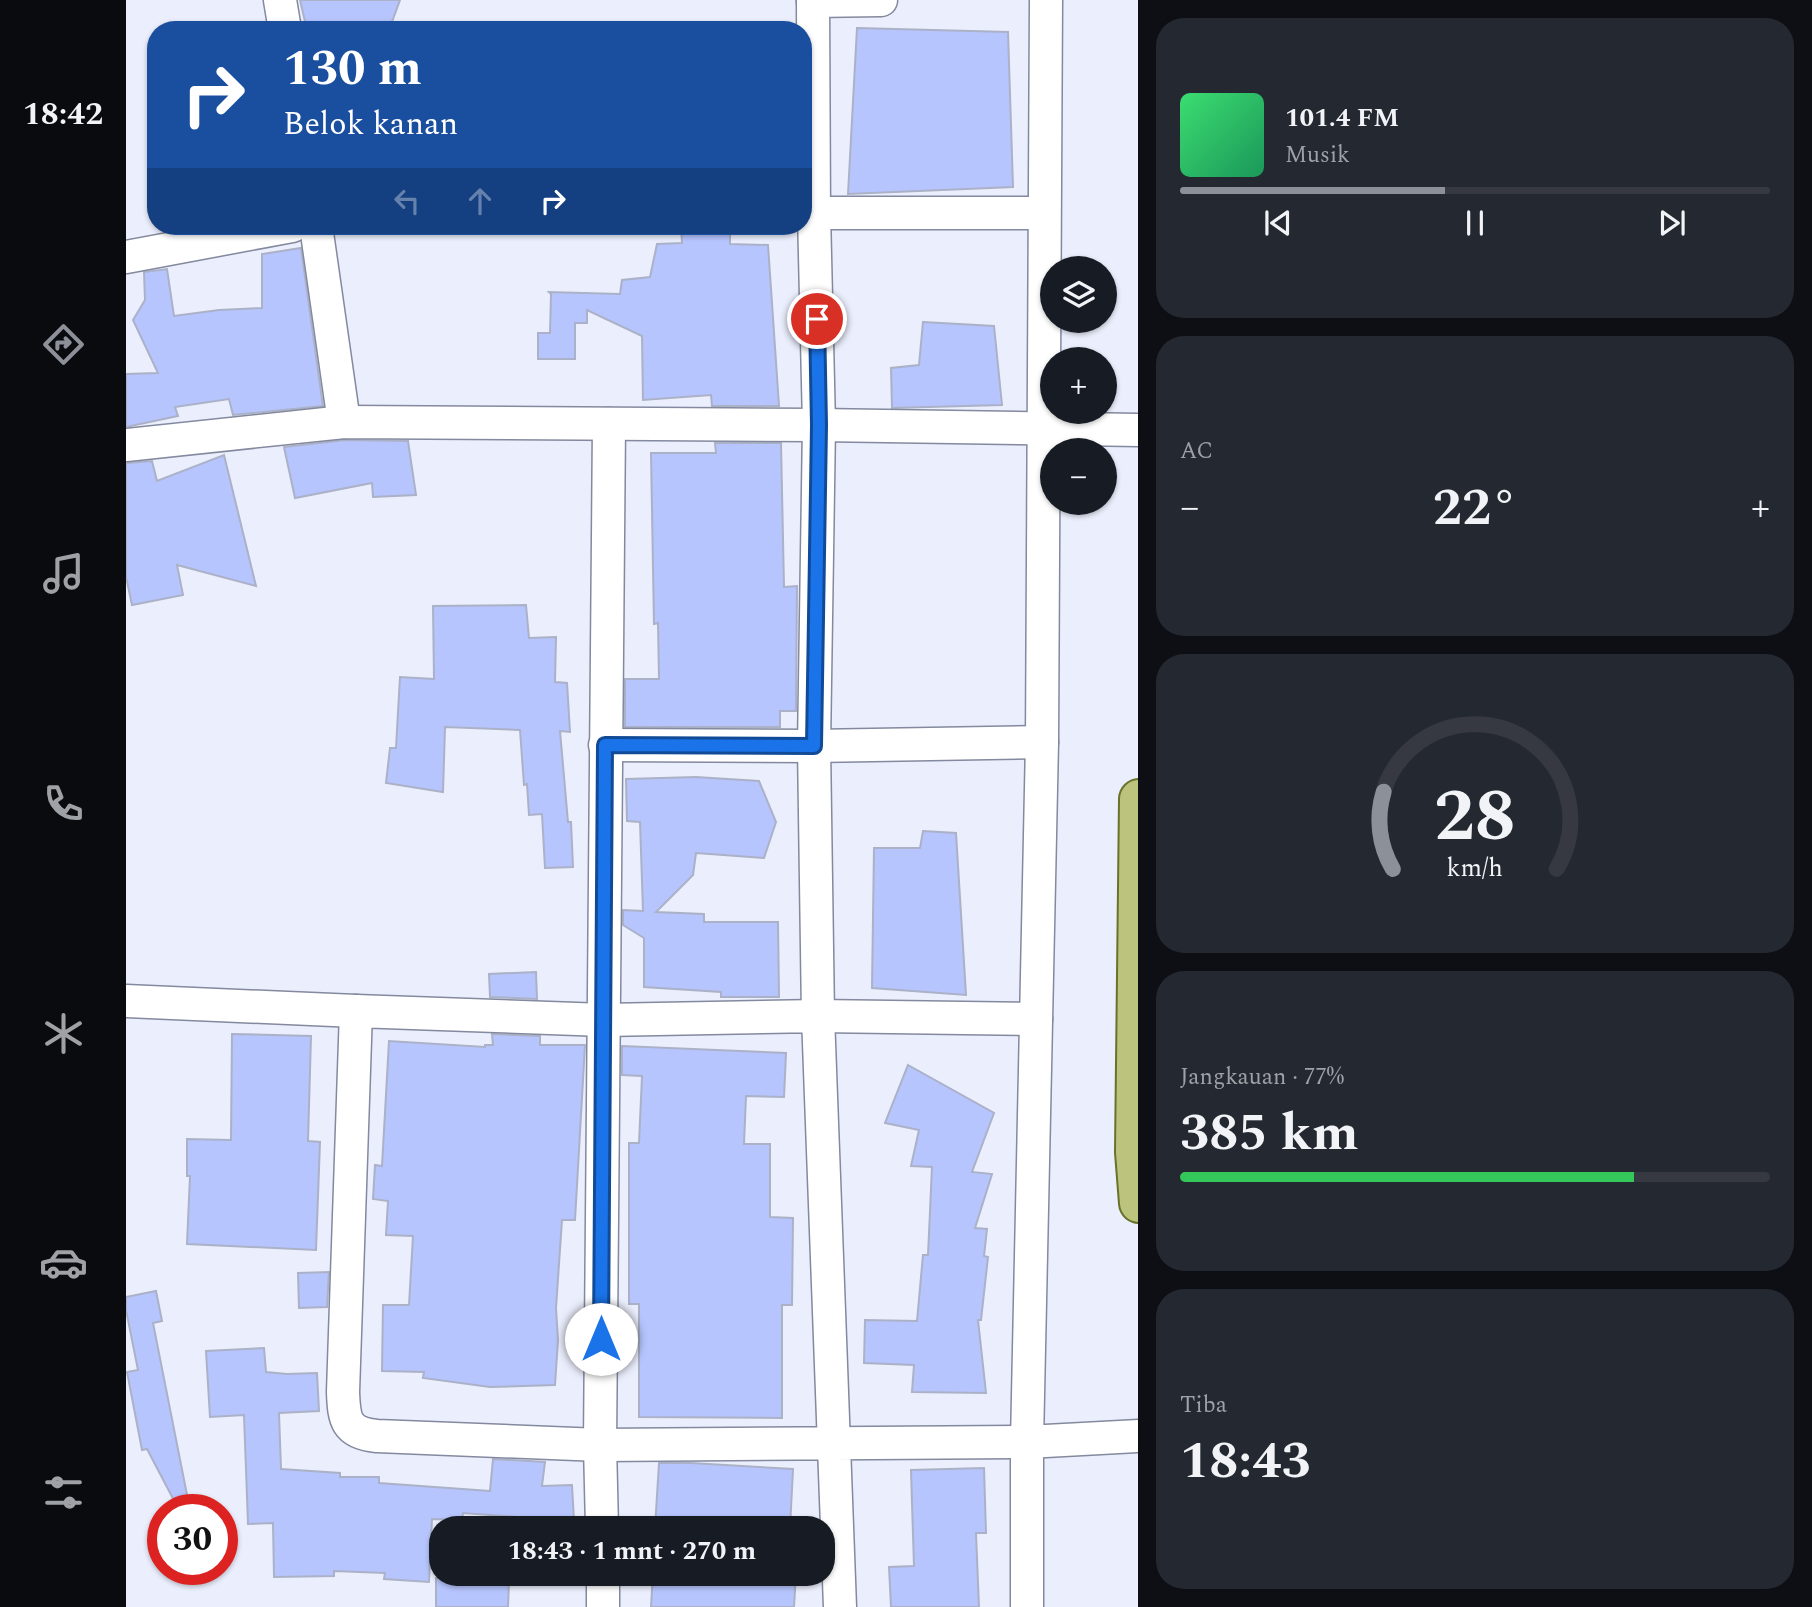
<!DOCTYPE html>
<html lang="id">
<head>
<meta charset="utf-8">
<style>
  :root { --surface:#171b24; --page:#242831; --text:#f1f3f6; --muted:#9ea1a6; --line:#363941; --accent:#8c9099 }
  body { margin:0; font-family:Spectral,serif; background:var(--page); color:var(--text); height:100vh; display:flex; flex-direction:column; font-size:26px; white-space:nowrap }
  * { box-sizing:border-box; margin:0 }
  p { font-size:23px; color:var(--muted) }
  .icon { flex:none; width:38px; height:38px; fill:none; stroke:currentColor; stroke-width:2; stroke-linecap:round; stroke-linejoin:round }
  .map { position:relative; flex:1; overflow:hidden }
  .side { display:flex; flex-direction:column; gap:18px; padding:18px; background:#0d0f14; width:674px }
  .side>* { flex:none }
  .banner { position:absolute; left:21px; top:21px; width:665px; height:214px; border-radius:28px; box-shadow:0 2px 5px #0004; background:#1a4fa0; color:#fff; overflow:hidden }
  .buttons { position:absolute; left:914px; top:256px; display:grid; gap:14px }
  .buttons a { display:grid; place-items:center; width:77px; height:77px; border-radius:50%; background:var(--surface); box-shadow:0 2px 5px #0004; font-size:35px }
  .speed { position:absolute; left:21px; top:1494px; display:flex; gap:14px; font-size:35px; font-weight:700; text-align:center }
  .speed>* { display:grid; place-content:center; width:91px; height:91px; border-radius:50%; background:var(--surface); box-shadow:0 2px 5px #0004; line-height:1 }
  .speed .limit { border:10px solid #d22; background:#fff; color:#111 }
  .pin { position:absolute; display:grid; place-items:center; width:60px; height:60px; color:#fff; margin:-30px; border:4px solid #fff; border-radius:50%; box-shadow:0 2px 7px #0007 }
  .me { position:absolute; width:77px; margin:-38px; rotate:0deg; stroke-linejoin:round; filter:drop-shadow(0 0 5px #0008) }
  .turn { display:flex; align-items:center; gap:24px; height:147px; padding:0 21px; font-size:32px }
  .turn .icon { width:91px; height:91px; stroke-width:2.5 }
  .turn b { display:block; font-size:49px; line-height:60px }
  .lanes { display:flex; align-items:center; height:66px; padding:0 21px; background:#0003; justify-content:center; gap:35px; direction:ltr }
  .lanes .off { opacity:.35 }
  .big { font-size:52px; font-weight:700; line-height:1.1 }
  .side .card { flex:1; display:flex; flex-direction:column; justify-content:center; gap:10px; min-width:0; padding:0 24px; border-radius:28px; background:var(--page) }
  .side .dial { align-items:center; gap:0 }
  .dial svg { height:182px; overflow:visible; fill:none; stroke:var(--line); stroke-width:7; stroke-linecap:round; text-anchor:middle }
  .dial text { fill:var(--text); stroke:none }
  .song { display:flex; align-items:center; gap:21px }
  .cover { width:84px; height:84px; border-radius:10px; background:linear-gradient(135deg,hsl(140 70% 55%),hsl(150 70% 35%)) }
  .played { height:7px; border-radius:4px; background:linear-gradient(90deg,var(--accent) 45%,var(--line) 45%) }
  .keys { display:flex; justify-content:space-around; direction:ltr }
  .heat { display:flex; justify-content:space-between; align-items:center; font-size:38px; direction:ltr }
  .charge { height:10px; border-radius:5px; background:linear-gradient(90deg,#34c759 77%,var(--line) 0) }
  .trip { position:absolute; left:303px; top:1516px; width:406px; height:70px; border-radius:28px; background:var(--surface); box-shadow:0 2px 5px #0004; font-weight:700; line-height:70px; text-align:center }
  main { display:flex; flex:1; min-height:0 }
  .dock { display:flex; flex-direction:column; width:126px; justify-content:space-around; align-items:center; background:#090b0e; color:var(--muted) }
  .dock .icon { width:49px; height:49px }
  .dock .current { color:var(--accent) }
  .dock b { font-size:32px; color:var(--text) }
  .map>svg:first-child { display:block }
</style>
</head>
<body>
<main>
<nav class="dock">
<b>18:42</b>
<svg class="icon current" aria-label="directions" viewBox="0 0 24 24"><path d="M12 3l9 9-9 9-9-9zM9 14v-3h6M13 9l2 2-2 2"/></svg>
<svg class="icon" aria-label="music" viewBox="0 0 24 24"><path d="M9 18V5l10-2v13"/><circle cx="6" cy="18" r="3"/><circle cx="16" cy="16" r="3"/></svg>
<svg class="icon" aria-label="phone" viewBox="0 0 24 24"><path d="M5 4h4l2 5-3 2q2 4 5 5l2-3 5 2v4C11 20 4 13 5 4z"/></svg>
<svg class="icon" aria-label="climate" viewBox="0 0 24 24"><path d="M12 3v18M4 7l16 10M4 17L20 7"/></svg>
<svg class="icon" aria-label="car" viewBox="0 0 24 24"><path d="M5 17H2v-5l4-1 3-4h7l3 4 3 1v5h-3M9 17h6M6 11h13"/><circle cx="7" cy="17" r="2"/><circle cx="17" cy="17" r="2"/></svg>
<svg class="icon" aria-label="filters" viewBox="0 0 24 24"><path d="M4 7h16M4 17h16"/><circle cx="9" cy="7" r="2"/><circle cx="15" cy="17" r="2"/></svg>
</nav>
<div class="map">
<svg width="1013" height="1607" viewBox="0 0 1013 1607">
  <rect width="100%" height="100%" fill="#ebeefc"/>
  <!-- building -->
  <g fill="#b7c5fe" stroke="#abb1c7" stroke-width="2">
    <polygon points="174,0 274,0 263,30 181,30"/>
    <polygon points="731,28 882,32 887,187 722,194"/>
    <polygon points="555,226 604,226 604,244 642,245 653,406 586,406 585,395 517,400 516,336 461,310 461,323 449,323 449,359 412,359 412,333 424,333 425,294 423,292 494,294 496,280 524,277 531,244 556,243"/>
    <polygon points="175,248 197,406 107,415 103,399 49,407 52,416 0,427 0,374 32,373 7,320 19,300 18,272 41,269 48,316 93,310 136,308 136,254"/>
    <polygon points="797,322 868,326 876,405 766,408 765,368 793,365"/>
    <polygon points="219,440 282,441 290,495 247,497 246,483 169,498 158,447"/>
    <polygon points="589,443 655,443 658,587 671,586 670,711 654,711 654,727 499,727 499,679 533,679 532,623 528,624 525,453 590,453"/>
    <polygon points="98,455 130,586 51,565 57,595 6,605 0,577 0,463 26,461 31,481"/>
    <polygon points="400,605 403,638 430,637 429,682 441,683 444,732 434,731 442,822 445,822 447,867 419,868 416,814 403,815 401,784 398,785 394,730 319,727 317,792 260,783 264,748 270,748 274,677 308,679 307,606"/>
    <polygon points="570,777 633,781 650,822 638,858 570,853 567,875 530,912 578,914 578,922 652,922 653,997 595,997 595,992 518,987 518,938 497,925 497,910 517,911 514,822 501,821 500,779"/>
    <polygon points="797,831 830,833 840,995 746,988 748,848 794,848"/>
    <polygon points="410,972 411,999 364,997 363,974"/>
    <polygon points="106,1034 185,1036 182,1141 194,1142 190,1250 61,1244 64,1176 61,1176 61,1139 105,1140"/>
    <polygon points="366,1034 414,1036 414,1045 459,1045 449,1220 436,1220 430,1308 432,1340 429,1385 364,1387 297,1378 298,1372 256,1371 257,1305 283,1305 287,1236 260,1235 262,1201 247,1199 249,1165 256,1166 263,1041 359,1047 359,1045 367,1045"/>
    <polygon points="496,1046 660,1053 658,1097 620,1096 618,1144 644,1144 644,1217 667,1218 666,1305 656,1305 656,1418 513,1417 513,1304 503,1304 503,1143 513,1143 516,1076 496,1075"/>
    <polygon points="782,1065 868,1113 846,1172 866,1174 849,1228 861,1229 858,1256 862,1257 855,1320 852,1320 860,1393 786,1392 788,1365 738,1363 739,1320 791,1321 797,1255 802,1255 806,1167 785,1166 793,1130 759,1123"/>
    <polygon points="203,1272 201,1307 173,1308 172,1273"/>
    <polygon points="30,1291 36,1321 27,1323 64,1510 53,1510 21,1449 16,1450 1,1372 12,1370 0,1310 0,1297"/>
    <polygon points="138,1348 140,1372 161,1374 191,1373 193,1411 153,1413 155,1469 214,1473 214,1477 253,1477 253,1483 364,1491 367,1459 419,1462 416,1486 446,1485 448,1521 337,1513 336,1520 306,1519 303,1582 258,1579 259,1573 208,1571 208,1576 148,1577 147,1523 122,1524 118,1415 84,1417 80,1351"/>
    <polygon points="533,1463 565,1463 667,1469 664,1528 529,1528"/>
    <polygon points="858,1468 860,1533 850,1533 853,1607 765,1607 763,1567 788,1566 785,1470"/>
    <polygon points="527,1573 670,1573 668,1607 525,1607"/>
    <polygon points="310,1578 383,1580 382,1607 310,1607"/>
  </g>
  <g fill="none" stroke-linecap="round" stroke-linejoin="round">
    <!-- minor casing -->
    <g stroke="#83899e" stroke-width="35">
      <g id="minor">
        <polyline points="154,0 159,30"/>
        <polyline points="687,0 688,213 693,425 688,746 692,1016 910,1019"/>
        <polyline points="687,1 755,0"/>
        <polyline points="688,213 918,213"/>
        <polyline points="190,226 218,422"/>
        <polyline points="0,257 166,226"/>
        <polyline points="0,445 218,422 693,425 1013,430"/>
        <polyline points="479,745 688,746 916,742"/>
        <polyline points="0,1001 230,1011"/>
        <polyline points="476,1528 474,1445 483,424"/>
        <polyline points="477,1573 477,1607"/>
        <path d="M 714,1607 L 692,1016 L 478,1020 L 230,1011 L 217,1392 C 218,1420 220,1433 251,1436 L 474,1445 L 901,1442 L 1013,1436"/>
        <polyline points="901,1607 901,1442 916,742 920,0"/>
      </g>
    </g>
    <!-- major casing -->
    <g stroke="#69722a" stroke-width="42">
      <polyline id="major" points="1013,799 1009,1152 1013,1203"/>
    </g>
    <!-- minor -->
    <use href="#minor" stroke="#fff" stroke-width="32"/>
    <!-- major -->
    <use href="#major" stroke="#bbc37d" stroke-width="38"/>
  </g>
  <g fill="none" stroke-linecap="round" stroke-linejoin="round">
    <!-- route casing -->
    <g stroke="#114b97" stroke-width="18">
      <polyline id="route" points="475,1339 479,745 688,746 693,425 691,319"/>
    </g>
    <!-- route -->
    <use href="#route" stroke="#1a73e8" stroke-width="12"/>
  </g>
</svg>
<div class="buttons">
<a><svg class="icon" aria-label="layers" viewBox="0 0 24 24"><path d="M12 4l9 5-9 5-9-5zM3 14l9 5 9-5"/></svg></a>
<a>+</a>
<a>−</a>
</div>
<div class="speed"><div class="limit">30</div></div>
<div class="pin" style="left:691px;top:319px;background:#d93025"><svg class="icon" aria-label="arrive" viewBox="0 0 24 24"><path d="M6 21V4h12l-3 4 3 4H6"/></svg></div>
<svg class="me" style="left:475px;top:1339px" viewBox="-20 -20 40 40"><circle r="19" fill="#fff"/><path d="M0-13L10 11 0 6-10 11z" fill="#1a73e8"/></svg>
<div class="trip">18:43 · 1 mnt · 270 m</div>
<div class="banner">
<div class="turn"><svg class="icon" aria-label="right" viewBox="0 0 24 24"><path d="M7 20v-9h11M14 6l5 5-5 5"/></svg><div><b>130 m</b>Belok kanan</div></div>
<div class="lanes"><svg class="icon off" aria-label="left" viewBox="0 0 24 24"><path d="M17 20v-9H6M10 6l-5 5 5 5"/></svg><svg class="icon off" aria-label="ahead" viewBox="0 0 24 24"><path d="M12 20V5M6 11l6-6 6 6"/></svg><svg class="icon" aria-label="right" viewBox="0 0 24 24"><path d="M7 20v-9h11M14 6l5 5-5 5"/></svg></div>
</div>
</div>
<section class="side">
<div class="card">
<div class="song"><i class="cover"></i><div><b>101.4 FM</b><p>Musik</p></div></div>
<div class="played"></div>
<div class="keys"><svg class="icon" aria-label="previous" viewBox="0 0 24 24"><path d="M18 5L8 12l10 7zM5 5v14"/></svg><svg class="icon" aria-label="pause" viewBox="0 0 24 24"><path d="M8 5v14M16 5v14"/></svg><svg class="icon" aria-label="next" viewBox="0 0 24 24"><path d="M6 5l10 7-10 7zM19 5v14"/></svg></div>
</div>
<div class="card"><p>AC</p>
<div class="heat"><a>−</a><b class="big">22°</b><a>+</a></div>
</div>
<div class="card dial"><svg viewBox="0 0 100 80">
<path d="M14 69A42 42 0 1 1 86 69"/>
<path d="M14 69A42 42 0 0 1 10 35" stroke="#8c9099"/>
<text x="50" y="56" font-size="32" font-weight="700">28</text>
<text x="50" y="72" font-size="11">km/h</text>
</svg></div>
<div class="card"><p>Jangkauan · 77%</p><b class="big">385 km</b><div class="charge"></div></div>
<div class="card"><p>Tiba</p><b class="big">18:43</b></div>
</section>
</main>
</body>
</html>
